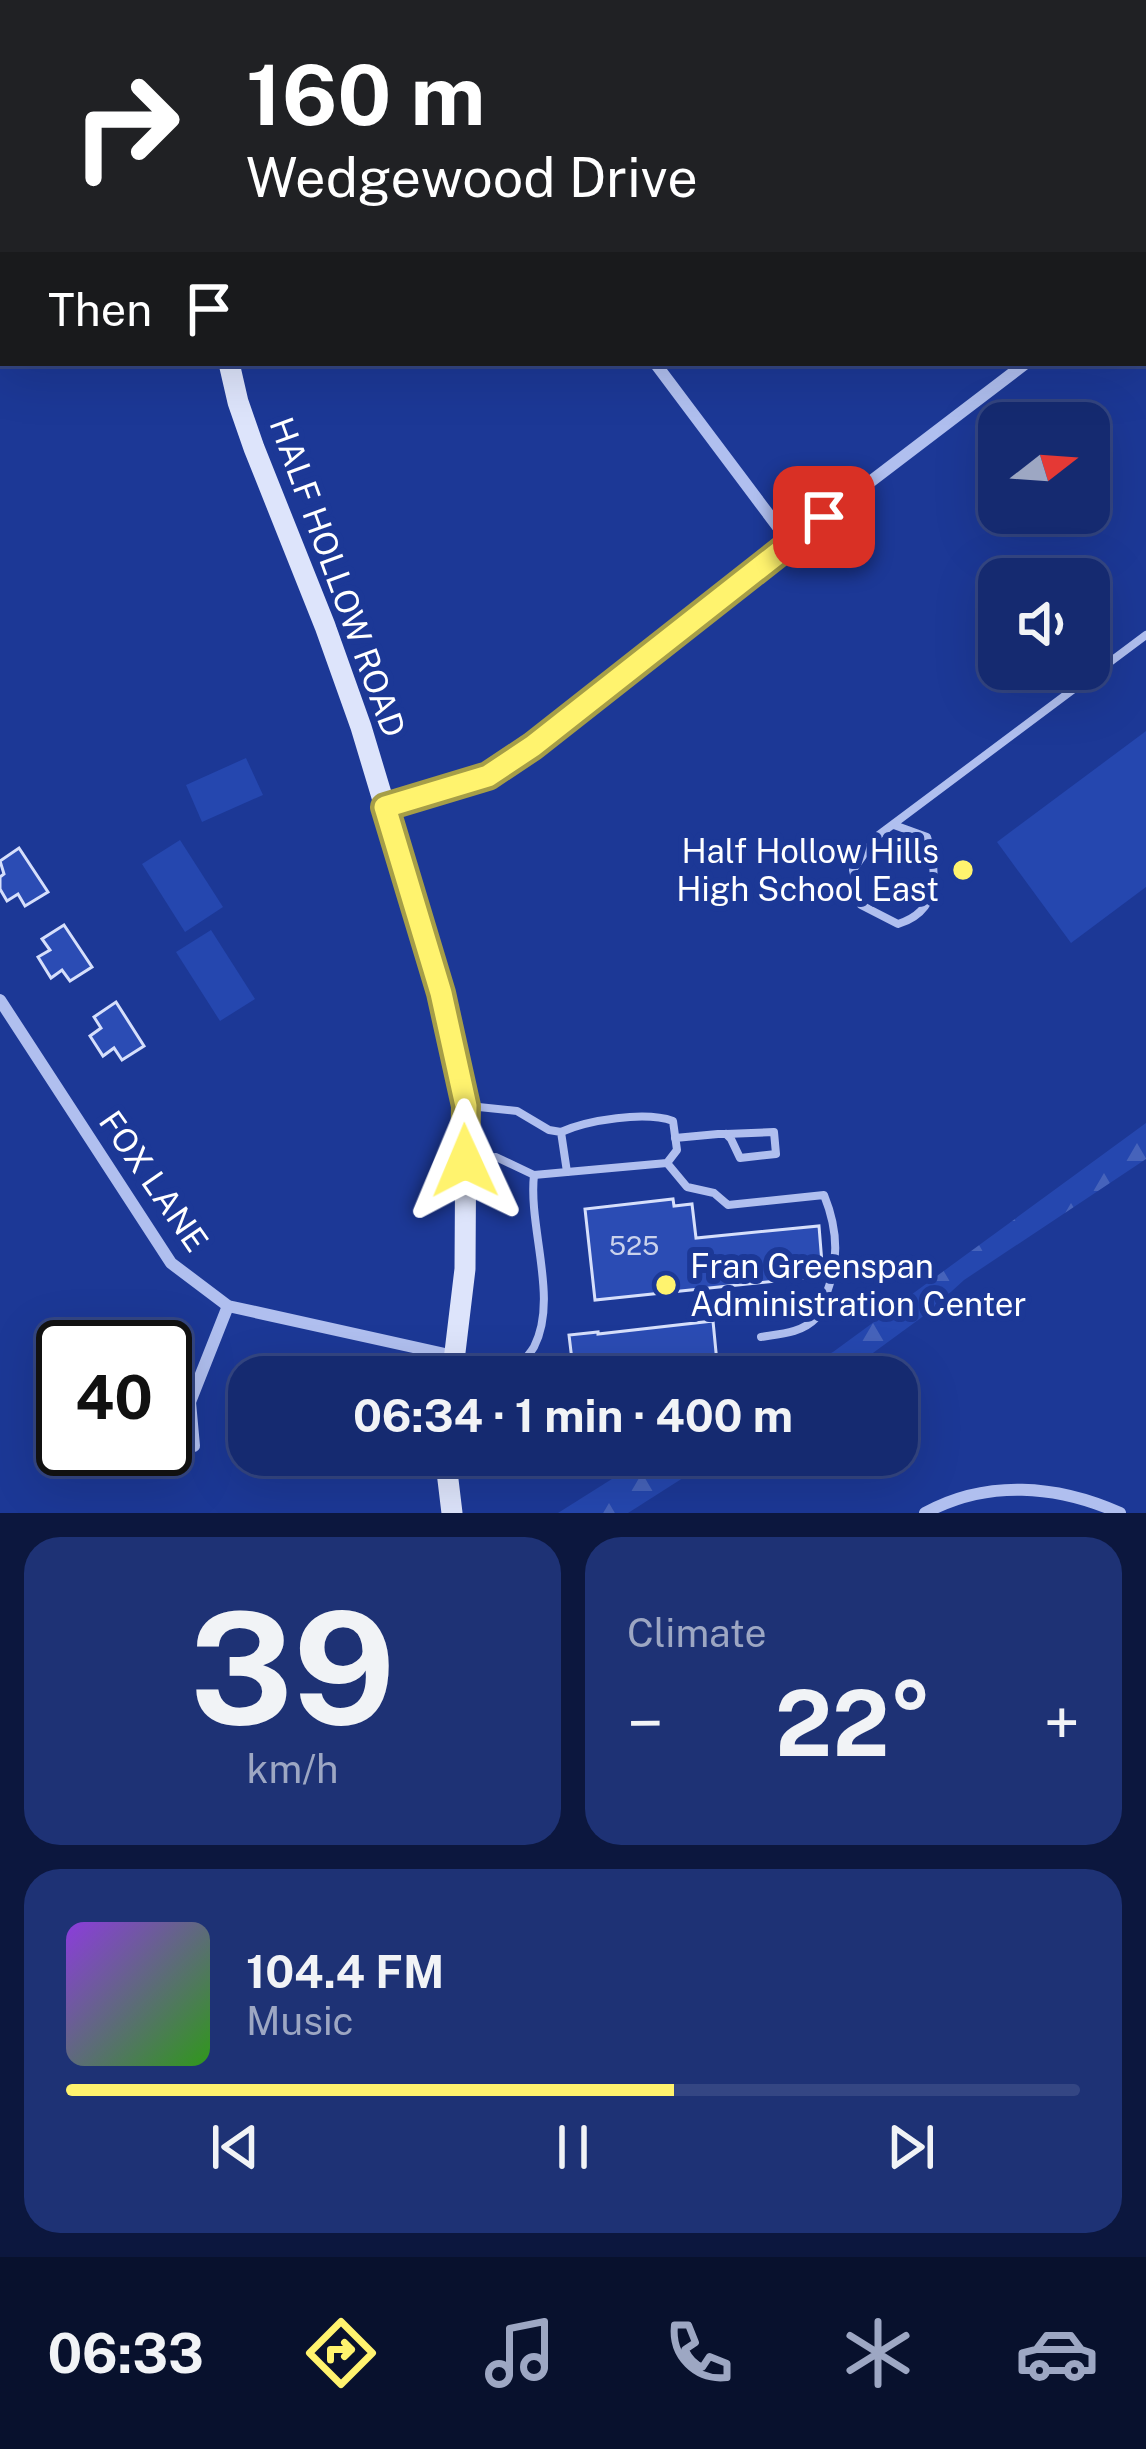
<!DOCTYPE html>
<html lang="en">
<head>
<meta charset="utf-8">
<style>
  :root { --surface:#152a70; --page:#1e3275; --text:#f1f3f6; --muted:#9da7c3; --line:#344683; --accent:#fff36e }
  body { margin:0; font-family:"Public Sans",sans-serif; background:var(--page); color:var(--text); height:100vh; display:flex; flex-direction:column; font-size:45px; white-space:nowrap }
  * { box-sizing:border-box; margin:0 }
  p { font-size:39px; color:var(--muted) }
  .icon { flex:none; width:66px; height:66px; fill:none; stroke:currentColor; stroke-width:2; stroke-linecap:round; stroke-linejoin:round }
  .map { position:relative; height:1513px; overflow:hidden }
  .details { display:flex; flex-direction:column; gap:24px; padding:24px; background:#0c173e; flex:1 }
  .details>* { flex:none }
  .banner { position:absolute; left:0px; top:0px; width:1146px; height:366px; box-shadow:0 12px 48px #0002,0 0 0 3px var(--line); background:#202124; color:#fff; overflow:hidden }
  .needle { width:78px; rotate:73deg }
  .fabs { position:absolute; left:978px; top:402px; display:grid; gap:24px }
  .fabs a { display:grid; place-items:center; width:132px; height:132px; border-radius:24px; background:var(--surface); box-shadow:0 12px 48px #0002,0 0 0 3px var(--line); font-size:60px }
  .speed { position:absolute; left:36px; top:1320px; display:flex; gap:24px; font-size:60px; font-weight:700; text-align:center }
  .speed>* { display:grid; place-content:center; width:156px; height:156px; border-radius:50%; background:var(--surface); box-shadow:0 12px 48px #0002,0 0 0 3px var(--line); line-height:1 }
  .speed .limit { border:6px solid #111; border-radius:18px; background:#fff; color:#111 }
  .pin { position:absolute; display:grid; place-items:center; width:102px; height:102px; color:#fff; margin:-51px; border-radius:24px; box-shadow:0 6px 18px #0006 }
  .me { position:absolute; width:132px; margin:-66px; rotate:359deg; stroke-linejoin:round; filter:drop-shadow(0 0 9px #0008) }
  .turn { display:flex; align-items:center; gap:42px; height:252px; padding:0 48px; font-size:54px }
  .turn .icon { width:156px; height:156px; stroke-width:2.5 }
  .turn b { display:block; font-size:84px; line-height:102px }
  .then { display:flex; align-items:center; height:114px; padding:0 48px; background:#0003; gap:24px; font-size:45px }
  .big { font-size:90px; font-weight:700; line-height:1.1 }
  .details .widget { flex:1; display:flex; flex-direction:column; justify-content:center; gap:18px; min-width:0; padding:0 42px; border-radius:36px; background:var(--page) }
  .details .dial { align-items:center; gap:0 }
  .dial b { font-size:156px; line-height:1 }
  .song { display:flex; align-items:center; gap:36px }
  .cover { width:144px; height:144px; border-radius:18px; background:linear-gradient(135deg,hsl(270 70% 55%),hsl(110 70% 35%)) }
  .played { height:12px; border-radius:6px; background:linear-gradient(90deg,var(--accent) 60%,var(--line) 60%) }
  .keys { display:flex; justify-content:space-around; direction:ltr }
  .heat { display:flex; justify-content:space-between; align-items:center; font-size:66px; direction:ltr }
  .details .tiles { flex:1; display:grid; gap:24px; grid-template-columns:1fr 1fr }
  .widget:last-child { grid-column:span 2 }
  .trip { position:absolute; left:228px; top:1356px; width:690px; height:120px; border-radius:36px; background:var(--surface); box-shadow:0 12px 48px #0002,0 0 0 3px var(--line); font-weight:700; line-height:120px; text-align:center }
  .menu { display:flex; height:192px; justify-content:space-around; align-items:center; background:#08112d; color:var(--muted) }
  .menu .icon { width:84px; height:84px }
  .menu .current { color:var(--accent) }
  .menu b { font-size:54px; color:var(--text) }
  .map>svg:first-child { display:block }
</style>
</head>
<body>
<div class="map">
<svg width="1146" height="1513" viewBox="0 0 1146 1513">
  <defs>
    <pattern id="forest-firs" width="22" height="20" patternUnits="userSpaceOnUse" patternTransform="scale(3)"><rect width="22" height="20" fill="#2547af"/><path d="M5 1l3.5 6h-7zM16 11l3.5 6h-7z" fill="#4663bb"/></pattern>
  </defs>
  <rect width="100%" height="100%" fill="#1c3896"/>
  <!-- forest -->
  <g fill="url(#forest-firs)">
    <polygon points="1146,1123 1146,1159 964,1280 929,1312 840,1377 784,1377 833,1352"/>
    <polygon points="650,1455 719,1455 628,1513 558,1513"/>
  </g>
  <!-- garden -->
  <g fill="#2547af">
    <polygon points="1146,731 1146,887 1071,943 997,842"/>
    <polygon points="246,758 263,795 202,822 186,785"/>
    <polygon points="180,840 223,907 185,932 142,864"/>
    <polygon points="211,930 255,999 220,1021 176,952"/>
  </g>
  <!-- building -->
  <g fill="#2b4cb4" stroke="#d6dffb" stroke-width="3">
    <polygon points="19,848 48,892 25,906 18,894 7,901 0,889 0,877 4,874 0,861"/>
    <polygon points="64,925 92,967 70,981 62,970 51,978 38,957 50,950 42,939"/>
    <polygon points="116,1002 144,1046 122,1060 114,1048 103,1056 90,1036 101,1028 94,1017"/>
    <polygon points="673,1199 674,1206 692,1204 696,1238 819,1226 823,1276 595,1300 585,1209"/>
    <polygon points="713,1321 718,1373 684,1377 574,1377 569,1335 598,1332 598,1334"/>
  </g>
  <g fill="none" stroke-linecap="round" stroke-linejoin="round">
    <!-- lane -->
    <g stroke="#b0bfef" stroke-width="8">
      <path d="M 894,825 L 927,837 C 938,873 940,911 898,924 L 861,905 L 853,870 L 876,837 L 1146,635"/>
      <path d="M 561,1132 C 588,1120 645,1111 673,1121 L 677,1150 L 667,1163 L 567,1172"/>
      <polyline points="675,1138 718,1134 726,1134 774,1132 776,1154 740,1158 731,1139 726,1134"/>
      <polyline points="467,1160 496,1157 534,1175 567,1172 561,1132 549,1130 517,1111 469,1106"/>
      <path d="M 667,1163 L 687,1187 L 714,1193 L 728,1205 L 824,1195 C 839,1232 839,1264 824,1300 C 823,1304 819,1315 816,1318 C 802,1333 780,1334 761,1337"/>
      <polyline points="460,1361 485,1377"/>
      <polyline points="516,1369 531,1377"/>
      <path d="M 509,1377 C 517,1368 528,1357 534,1347 C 559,1299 528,1228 534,1175"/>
    </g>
    <!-- street -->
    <g stroke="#b0bfef" stroke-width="12">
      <polyline points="1137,0 1146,4"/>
      <polyline points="1143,273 1146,270"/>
      <polyline points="0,320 3,319"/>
      <polyline points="655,363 790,543"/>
      <polyline points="385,807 489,776 533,746 790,543 1026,363"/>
      <polyline points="0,1000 171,1263 228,1306 454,1356"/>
      <polyline points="194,1446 190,1402 228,1306"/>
      <path d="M 925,1513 C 987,1479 1057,1485 1120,1513"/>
    </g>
    <!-- secondary -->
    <g stroke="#dde4fb" stroke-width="21">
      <polyline points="212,0 213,3"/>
      <polyline points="229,363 238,402 254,448 325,626 361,727 441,993 466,1106 465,1269 452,1377"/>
      <polyline points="445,1455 452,1513"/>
    </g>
  </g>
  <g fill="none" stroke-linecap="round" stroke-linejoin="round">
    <!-- route casing -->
    <g stroke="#a69e48" stroke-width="30">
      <polyline id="route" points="465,1161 466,1106 441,993 385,807 488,776 533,746 824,517"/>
    </g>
    <!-- route -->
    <use href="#route" stroke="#fff36e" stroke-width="21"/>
  </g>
  <!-- markers -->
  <g fill="#fff36e" stroke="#1c3896" stroke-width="4.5">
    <circle cx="963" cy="870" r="12"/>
    <circle cx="666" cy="1285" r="12"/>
  </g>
  <g text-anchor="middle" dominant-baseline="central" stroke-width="12" stroke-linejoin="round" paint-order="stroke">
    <!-- number labels -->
    <g font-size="27" fill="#cad2ec">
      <text x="634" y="1245">525</text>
    </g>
    <!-- street labels -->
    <g font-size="33" fill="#fff" stroke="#1c3896">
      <text transform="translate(338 577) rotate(70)">HALF HOLLOW ROAD</text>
      <text transform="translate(154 1181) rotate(55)">FOX LANE</text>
    </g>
    <!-- poi labels -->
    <g font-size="33" fill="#fff" stroke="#1c3896" text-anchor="end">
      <text x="939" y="851">Half Hollow Hills<tspan x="939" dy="38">High School East</tspan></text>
      <text x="690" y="1266" text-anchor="start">Fran Greenspan<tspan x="690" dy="38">Administration Center</tspan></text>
    </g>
  </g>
</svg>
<div class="fabs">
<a><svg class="needle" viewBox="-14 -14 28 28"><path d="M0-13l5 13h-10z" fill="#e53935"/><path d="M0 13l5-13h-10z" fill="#9da7c3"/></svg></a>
<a><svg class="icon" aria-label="sound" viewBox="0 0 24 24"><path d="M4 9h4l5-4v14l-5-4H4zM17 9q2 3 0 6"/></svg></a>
</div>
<div class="speed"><div class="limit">40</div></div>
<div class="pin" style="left:824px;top:517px;background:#d93025"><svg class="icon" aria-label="arrive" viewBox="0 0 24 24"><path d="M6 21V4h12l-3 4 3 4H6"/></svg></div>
<svg class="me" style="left:465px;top:1161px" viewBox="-20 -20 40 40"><path d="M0-17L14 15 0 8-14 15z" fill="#fff36e" stroke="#fff" stroke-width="4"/></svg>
<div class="trip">06:34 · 1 min · 400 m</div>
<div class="banner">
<div class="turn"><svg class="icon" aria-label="right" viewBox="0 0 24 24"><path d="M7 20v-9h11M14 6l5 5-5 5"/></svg><div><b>160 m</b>Wedgewood Drive</div></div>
<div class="then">Then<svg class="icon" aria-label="arrive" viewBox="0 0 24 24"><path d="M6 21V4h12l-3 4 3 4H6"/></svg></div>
</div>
</div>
<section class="details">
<div class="tiles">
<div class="widget dial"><b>39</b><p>km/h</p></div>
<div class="widget"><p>Climate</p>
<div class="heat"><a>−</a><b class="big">22°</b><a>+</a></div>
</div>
<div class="widget">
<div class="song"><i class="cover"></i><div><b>104.4 FM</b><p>Music</p></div></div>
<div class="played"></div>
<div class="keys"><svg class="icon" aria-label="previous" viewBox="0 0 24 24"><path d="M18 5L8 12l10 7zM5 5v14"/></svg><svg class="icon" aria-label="pause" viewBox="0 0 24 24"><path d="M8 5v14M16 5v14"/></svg><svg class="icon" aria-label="next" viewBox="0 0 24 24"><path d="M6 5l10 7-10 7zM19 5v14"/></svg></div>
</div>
</div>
</section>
<nav class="menu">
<b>06:33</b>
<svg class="icon current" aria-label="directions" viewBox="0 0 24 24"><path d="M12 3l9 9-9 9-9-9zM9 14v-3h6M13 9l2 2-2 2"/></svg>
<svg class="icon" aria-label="music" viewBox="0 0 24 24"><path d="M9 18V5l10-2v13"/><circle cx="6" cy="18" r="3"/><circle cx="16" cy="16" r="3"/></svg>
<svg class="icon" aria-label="phone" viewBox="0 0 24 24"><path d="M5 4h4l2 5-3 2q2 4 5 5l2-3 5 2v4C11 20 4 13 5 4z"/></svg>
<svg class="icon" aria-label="climate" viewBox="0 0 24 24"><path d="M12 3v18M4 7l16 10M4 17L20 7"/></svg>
<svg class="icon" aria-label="car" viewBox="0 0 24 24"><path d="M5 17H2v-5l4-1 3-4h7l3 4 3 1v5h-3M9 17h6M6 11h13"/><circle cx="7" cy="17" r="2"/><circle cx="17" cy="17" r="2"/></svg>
</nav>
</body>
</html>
